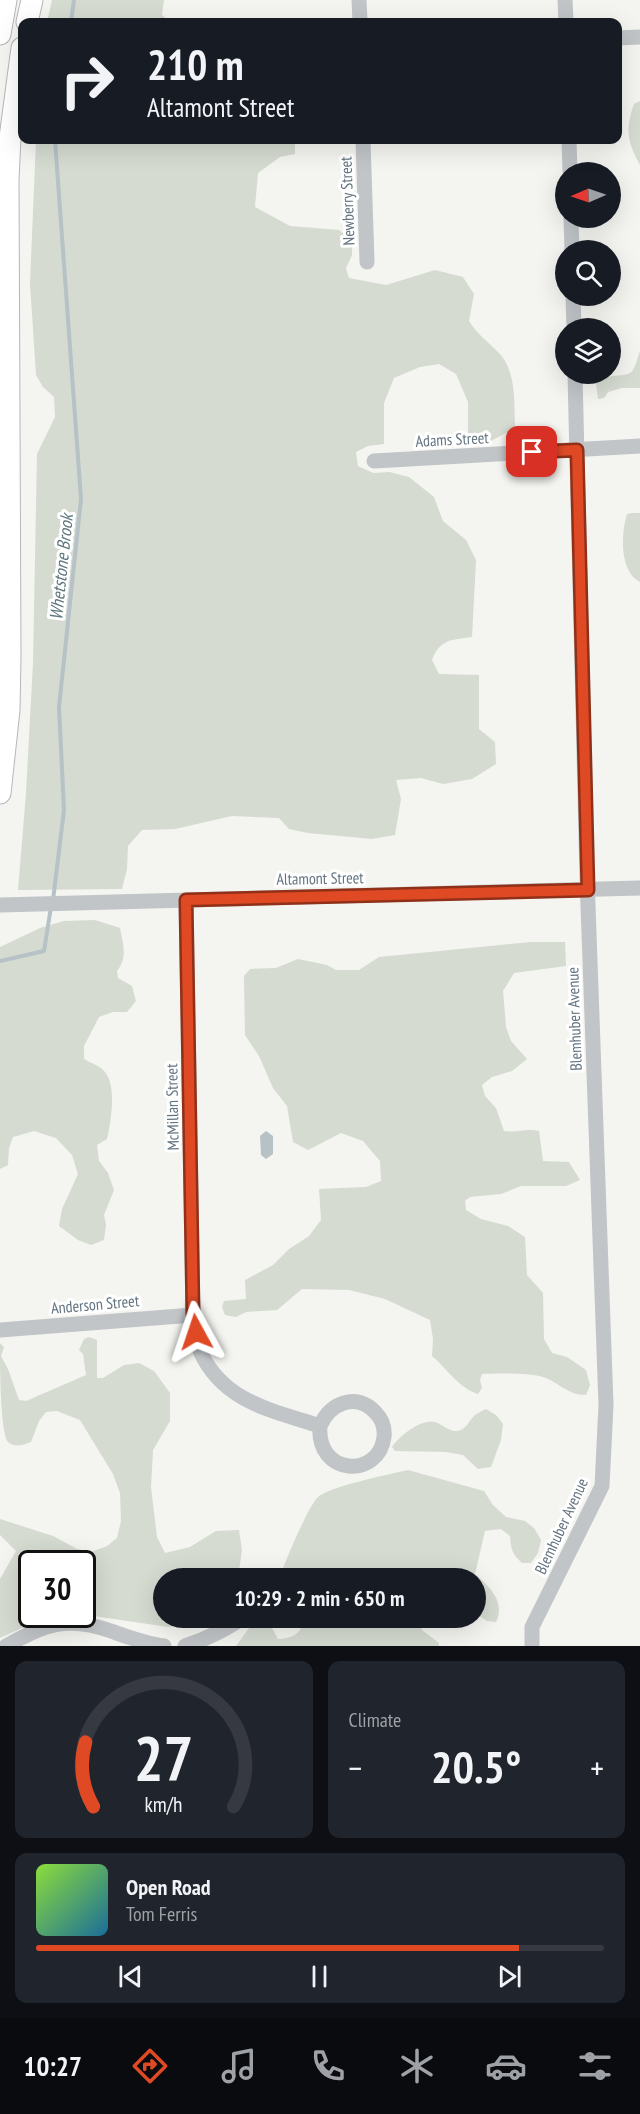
<!DOCTYPE html>
<html lang="en">
<head>
<meta charset="utf-8">
<style>
  :root { --surface:#171b24; --page:#20242c; --text:#f1f3f6; --muted:#9ea1a6; --line:#363941; --accent:#df4a25 }
  body { margin:0; font-family:"PT Sans Narrow",sans-serif; background:var(--page); color:var(--text); height:100vh; display:flex; flex-direction:column; font-size:22px; white-space:nowrap }
  * { box-sizing:border-box; margin:0 }
  p { font-size:20px; color:var(--muted) }
  .icon { flex:none; width:33px; height:33px; fill:none; stroke:currentColor; stroke-width:2; stroke-linecap:round; stroke-linejoin:round }
  .map { position:relative; height:1646px; overflow:hidden }
  .drawer { display:flex; flex-direction:column; gap:15px; padding:15px; background:#0d0f14; flex:1 }
  .drawer>* { flex:none }
  .banner { position:absolute; left:18px; top:18px; width:604px; height:126px; border-radius:12px; box-shadow:0 6px 24px #0002; background:#171b24; color:var(--text); overflow:hidden }
  .needle { width:39px; rotate:268deg }
  .tools { position:absolute; left:555px; top:162px; display:grid; gap:12px }
  .tools a { display:grid; place-items:center; width:66px; height:66px; border-radius:50%; background:var(--surface); box-shadow:0 6px 24px #0002; font-size:30px }
  .speed { position:absolute; left:18px; top:1550px; display:flex; gap:12px; font-size:30px; font-weight:700; text-align:center }
  .speed>* { display:grid; place-content:center; width:78px; height:78px; border-radius:50%; background:var(--surface); box-shadow:0 6px 24px #0002; line-height:1 }
  .speed .limit { border:3px solid #111; border-radius:9px; background:#fff; color:#111 }
  .pin { position:absolute; display:grid; place-items:center; width:51px; height:51px; color:#fff; margin:-26px; border-radius:12px; box-shadow:0 3px 9px #0006 }
  .me { position:absolute; width:66px; margin:-33px; rotate:355deg; stroke-linejoin:round; filter:drop-shadow(0 0 4px #0008) }
  .turn { display:flex; align-items:center; gap:21px; height:126px; padding:0 30px; font-size:27px }
  .turn .icon { width:78px; height:78px; stroke-width:2.5 }
  .turn b { display:block; font-size:42px; line-height:51px }
  .big { font-size:45px; font-weight:700; line-height:1.1 }
  .drawer .widget { flex:1; display:flex; flex-direction:column; justify-content:center; gap:9px; min-width:0; padding:0 21px; border-radius:12px; background:var(--page) }
  .drawer .dial { align-items:center; gap:0 }
  .dial svg { height:156px; overflow:visible; fill:none; stroke:var(--line); stroke-width:7; stroke-linecap:round; text-anchor:middle }
  .dial text { fill:var(--text); stroke:none }
  .song { display:flex; align-items:center; gap:18px }
  .cover { width:72px; height:72px; border-radius:9px; background:linear-gradient(135deg,hsl(90 70% 55%),hsl(200 70% 35%)) }
  .played { height:6px; border-radius:3px; background:linear-gradient(90deg,var(--accent) 85%,var(--line) 85%) }
  .keys { display:flex; justify-content:space-around; direction:ltr }
  .heat { display:flex; justify-content:space-between; align-items:center; font-size:33px; direction:ltr }
  .drawer .tiles { flex:1; display:grid; gap:15px; grid-template-columns:1fr 1fr }
  .widget:last-child { grid-column:span 2 }
  .trip { position:absolute; left:153px; top:1568px; width:333px; height:60px; border-radius:30px; background:var(--surface); box-shadow:0 6px 24px #0002; font-weight:700; line-height:60px; text-align:center }
  .menu { display:flex; height:96px; justify-content:space-around; align-items:center; background:#090b0e; color:var(--muted) }
  .menu .icon { width:42px; height:42px }
  .menu .selected { color:var(--accent) }
  .menu b { font-size:27px; color:var(--text) }
  .map>svg:first-child { display:block }
</style>
</head>
<body>
<div class="map">
<svg width="640" height="1646" viewBox="0 0 640 1646">
  <rect width="100%" height="100%" fill="#f4f4f0"/>
  <!-- green -->
  <g fill="#d5dbd1">
    <polygon points="52,0 164,0 162,15 170,22 47,22"/>
    <path d="M 640,101 L 640,165 C 627,142 625,128 634,104 Z"/>
    <path d="M 36,140 L 295,140 L 295,154 L 280,157 L 258,173 L 255,207 L 290,226 L 339,230 L 352,240 L 352,255 L 346,268 L 349,278 L 386,285 L 435,270 L 463,277 L 474,294 L 469,321 C 477,334 487,341 498,352 C 517,371 514,403 515,428 L 489,442 L 468,442 L 468,402 L 456,374 L 439,364 L 420,367 L 394,378 L 384,403 L 384,444 L 368,446 L 356,452 L 358,466 L 373,473 L 389,472 L 409,477 L 434,497 L 443,521 L 466,540 L 476,560 L 472,637 C 451,640 440,639 432,660 L 439,674 L 479,675 L 479,729 L 495,742 L 496,764 L 472,779 L 443,784 L 421,778 L 396,780 L 401,799 L 395,835 L 372,839 L 308,833 L 289,829 L 279,818 L 232,816 L 175,829 L 142,830 L 128,846 L 127,869 L 122,889 L 18,890 L 26,793 L 33,663 L 37,454 L 55,417 L 54,397 L 43,387 L 36,375 L 30,283 Z"/>
    <path d="M 640,351 L 640,388 L 622,388 L 608,392 L 604,398 L 598,399 L 596,383 C 606,371 626,380 633,370 C 636,365 638,356 640,351 Z"/>
    <path d="M 632,513 L 640,513 L 640,582 C 619,572 621,533 627,514 Z"/>
    <path d="M 95,920 L 120,928 C 123,944 128,957 117,971 L 118,978 L 132,986 L 136,1001 L 127,1012 L 113,1012 L 99,1017 L 84,1046 L 84,1059 C 90,1063 101,1066 105,1072 C 117,1087 111,1121 107,1139 L 97,1145 L 99,1161 L 108,1173 L 114,1190 L 104,1215 L 106,1225 L 104,1240 L 91,1245 L 78,1240 L 59,1226 L 62,1209 L 78,1174 L 72,1155 L 56,1138 L 34,1131 L 13,1137 L 9,1148 L 8,1165 L 0,1169 L 0,947 L 40,928 L 64,921 Z"/>
    <path d="M 531,942 L 565,942 L 566,966 L 514,973 L 503,991 L 506,1027 L 511,1041 L 527,1059 L 512,1071 L 492,1077 L 482,1085 L 485,1096 L 496,1108 L 504,1131 C 517,1133 526,1128 539,1131 L 543,1161 L 569,1162 L 580,1180 L 566,1186 L 521,1186 L 501,1194 L 470,1197 L 465,1201 L 466,1210 L 481,1219 L 508,1226 L 525,1237 L 527,1275 L 543,1293 L 544,1339 L 552,1353 L 567,1357 L 586,1370 L 590,1385 L 586,1395 C 567,1395 559,1382 543,1377 C 531,1373 495,1373 482,1374 L 480,1380 L 482,1388 L 478,1394 C 459,1388 447,1369 432,1356 L 433,1339 L 430,1320 L 385,1299 L 349,1290 L 302,1289 L 277,1310 L 246,1312 L 236,1317 L 225,1315 L 222,1307 L 224,1301 L 246,1299 L 245,1280 L 273,1265 L 289,1249 L 309,1236 L 321,1220 L 319,1189 L 366,1187 L 381,1181 L 380,1161 L 363,1141 L 341,1133 L 308,1150 L 293,1142 L 287,1106 L 273,1088 L 259,1056 L 245,1035 L 244,976 L 250,969 L 276,968 L 298,959 L 327,965 L 336,970 L 359,970 L 379,957 Z"/>
    <path d="M 89,1337 L 97,1340 L 97,1378 L 103,1378 L 124,1365 L 139,1363 L 154,1371 L 170,1393 L 170,1421 L 153,1450 L 151,1487 L 157,1537 L 165,1553 L 190,1547 L 216,1531 L 239,1530 L 242,1550 L 238,1578 L 164,1578 L 164,1617 L 213,1617 L 204,1621 L 168,1627 L 80,1614 L 82,1614 L 82,1563 L 32,1563 L 32,1614 L 52,1614 L 0,1638 L 0,1579 L 16,1551 L 0,1535 L 0,1519 L 53,1536 L 77,1549 L 91,1552 L 107,1546 L 117,1538 L 121,1521 L 120,1493 L 113,1474 L 80,1420 L 57,1411 L 46,1412 L 39,1421 L 31,1442 C 23,1445 15,1448 8,1442 C 0,1431 0,1362 0,1343 L 4,1347 L 1,1356 L 8,1369 L 19,1400 L 26,1401 L 86,1375 L 83,1354 L 79,1350 L 84,1339 Z"/>
    <path d="M 486,1409 L 496,1415 L 503,1424 L 501,1440 L 491,1467 L 478,1469 L 463,1455 L 446,1452 L 395,1451 L 392,1447 C 399,1436 422,1418 435,1422 C 444,1425 451,1434 461,1430 C 468,1426 469,1421 474,1416 C 477,1413 482,1411 486,1409 Z"/>
    <path d="M 408,1470 L 484,1491 L 493,1505 L 506,1517 L 525,1521 L 534,1528 L 541,1540 L 538,1553 L 531,1563 L 522,1563 C 512,1554 511,1549 510,1536 L 501,1529 L 485,1531 L 475,1574 C 489,1586 506,1602 496,1622 L 487,1621 L 476,1614 L 476,1578 L 280,1578 C 283,1565 309,1505 318,1497 C 333,1485 388,1475 408,1470 Z"/>
    <path d="M 257,1617 L 271,1617 L 272,1628 L 278,1639 C 294,1638 301,1634 305,1617 L 426,1617 L 420,1622 L 422,1630 L 439,1643 L 439,1646 L 236,1646 Z"/>
  </g>
  <!-- water -->
  <polygon fill="#b6c2c6" points="266,1131 273,1136 273,1154 266,1159 261,1155 260,1136"/>
  <g fill="none" stroke-linecap="round" stroke-linejoin="round">
    <!-- stream -->
    <g stroke="#b6c2c6" stroke-width="4">
      <polyline points="71,22 74,0"/>
      <polyline points="53,900 64,810 59,707 81,499 55,140"/>
      <polyline points="0,961 44,951 51,907"/>
    </g>
    <!-- highway casing -->
    <g stroke="#b4b7ba" stroke-width="23">
      <g id="highway">
        <polyline points="27,22 32,0"/>
        <polyline points="0,34 6,0"/>
        <polyline points="0,793 9,710 10,657 8,180 10,138 22,48"/>
      </g>
    </g>
    <!-- minor -->
    <g stroke="#c1c5c8" stroke-width="15">
      <polyline points="359,0 360,22"/>
      <polyline points="565,0 566,22"/>
      <polyline points="618,38 640,37"/>
      <polyline points="363,140 367,262"/>
      <polyline points="569,140 570,172"/>
      <polyline points="571,218 572,250"/>
      <polyline points="573,296 574,328"/>
      <polyline points="374,461 640,446"/>
      <path d="M 186,900 L 193,1315 C 195,1326 195,1340 200,1351 C 223,1402 271,1410 320,1426 C 330,1403 356,1392 375,1412 C 382,1419 385,1428 384,1437 C 379,1479 316,1476 320,1426"/>
      <polyline points="0,905 640,888"/>
      <polyline points="0,1330 193,1315"/>
      <path d="M 6,1646 C 44,1625 66,1615 111,1631 C 128,1637 146,1644 164,1646"/>
      <path d="M 185,1646 C 207,1639 225,1630 244,1617"/>
      <polyline points="532,1646 532,1627 602,1486 606,1405 587,878 575,374"/>
    </g>
    <!-- highway -->
    <use href="#highway" stroke="#fff" stroke-width="21"/>
  </g>
  <g fill="none" stroke-linecap="round" stroke-linejoin="round">
    <!-- route casing -->
    <g stroke="#913018" stroke-width="15">
      <polyline id="route" points="196,1332 193,1314 186,900 588,890 577,450 532,452"/>
    </g>
    <!-- route -->
    <use href="#route" stroke="#df4a25" stroke-width="10"/>
  </g>
  <g text-anchor="middle" dominant-baseline="central" stroke-width="6" stroke-linejoin="round" paint-order="stroke">
    <!-- street labels -->
    <g font-size="16" fill="#637480" stroke="#fff">
      <text transform="translate(347 201) rotate(-92)">Newberry Street</text>
      <text transform="translate(452 439) rotate(-3)">Adams Street</text>
      <text transform="translate(320 878) rotate(-1)">Altamont Street</text>
      <text transform="translate(574 1019) rotate(-92)">Blemhuber Avenue</text>
      <text transform="translate(172 1107) rotate(-91)">McMillan Street</text>
      <text transform="translate(95 1304) rotate(-5)">Anderson Street</text>
      <text transform="translate(561 1526) rotate(-65)">Blemhuber Avenue</text>
    </g>
    <!-- water labels -->
    <g font-size="18" font-style="italic" fill="#5f777e" stroke="#fff">
      <text transform="translate(61 567) rotate(-84)">Whetstone Brook</text>
    </g>
  </g>
</svg>
<div class="tools">
<a><svg class="needle" viewBox="-14 -14 28 28"><path d="M0-13l5 13h-10z" fill="#e53935"/><path d="M0 13l5-13h-10z" fill="#9ea1a6"/></svg></a>
<a><svg class="icon" aria-label="search" viewBox="0 0 24 24"><circle cx="10" cy="10" r="6"/><path d="M15 15l6 6"/></svg></a>
<a><svg class="icon" aria-label="layers" viewBox="0 0 24 24"><path d="M12 4l9 5-9 5-9-5zM3 14l9 5 9-5"/></svg></a>
</div>
<div class="speed"><div class="limit">30</div></div>
<div class="pin" style="left:532px;top:452px;background:#d93025"><svg class="icon" aria-label="arrive" viewBox="0 0 24 24"><path d="M6 21V4h12l-3 4 3 4H6"/></svg></div>
<svg class="me" style="left:196px;top:1332px" viewBox="-20 -20 40 40"><path d="M0-17L14 15 0 8-14 15z" fill="#df4a25" stroke="#fff" stroke-width="4"/></svg>
<div class="trip">10:29 · 2 min · 650 m</div>
<div class="banner">
<div class="turn"><svg class="icon" aria-label="right" viewBox="0 0 24 24"><path d="M7 20v-9h11M14 6l5 5-5 5"/></svg><div><b>210 m</b>Altamont Street</div></div>
</div>
</div>
<section class="drawer">
<div class="tiles">
<div class="widget dial"><svg viewBox="0 0 100 80">
<path d="M14 69A42 42 0 1 1 86 69"/>
<path d="M14 69A42 42 0 0 1 10 36" stroke="#df4a25"/>
<text x="50" y="56" font-size="32" font-weight="700">27</text>
<text x="50" y="72" font-size="11">km/h</text>
</svg></div>
<div class="widget"><p>Climate</p>
<div class="heat"><a>−</a><b class="big">20.5°</b><a>+</a></div>
</div>
<div class="widget">
<div class="song"><i class="cover"></i><div><b>Open Road</b><p>Tom Ferris</p></div></div>
<div class="played"></div>
<div class="keys"><svg class="icon" aria-label="previous" viewBox="0 0 24 24"><path d="M18 5L8 12l10 7zM5 5v14"/></svg><svg class="icon" aria-label="pause" viewBox="0 0 24 24"><path d="M8 5v14M16 5v14"/></svg><svg class="icon" aria-label="next" viewBox="0 0 24 24"><path d="M6 5l10 7-10 7zM19 5v14"/></svg></div>
</div>
</div>
</section>
<nav class="menu">
<b>10:27</b>
<svg class="icon selected" aria-label="directions" viewBox="0 0 24 24"><path d="M12 3l9 9-9 9-9-9zM9 14v-3h6M13 9l2 2-2 2"/></svg>
<svg class="icon" aria-label="music" viewBox="0 0 24 24"><path d="M9 18V5l10-2v13"/><circle cx="6" cy="18" r="3"/><circle cx="16" cy="16" r="3"/></svg>
<svg class="icon" aria-label="phone" viewBox="0 0 24 24"><path d="M5 4h4l2 5-3 2q2 4 5 5l2-3 5 2v4C11 20 4 13 5 4z"/></svg>
<svg class="icon" aria-label="climate" viewBox="0 0 24 24"><path d="M12 3v18M4 7l16 10M4 17L20 7"/></svg>
<svg class="icon" aria-label="car" viewBox="0 0 24 24"><path d="M5 17H2v-5l4-1 3-4h7l3 4 3 1v5h-3M9 17h6M6 11h13"/><circle cx="7" cy="17" r="2"/><circle cx="17" cy="17" r="2"/></svg>
<svg class="icon" aria-label="filters" viewBox="0 0 24 24"><path d="M4 7h16M4 17h16"/><circle cx="9" cy="7" r="2"/><circle cx="15" cy="17" r="2"/></svg>
</nav>
</body>
</html>
